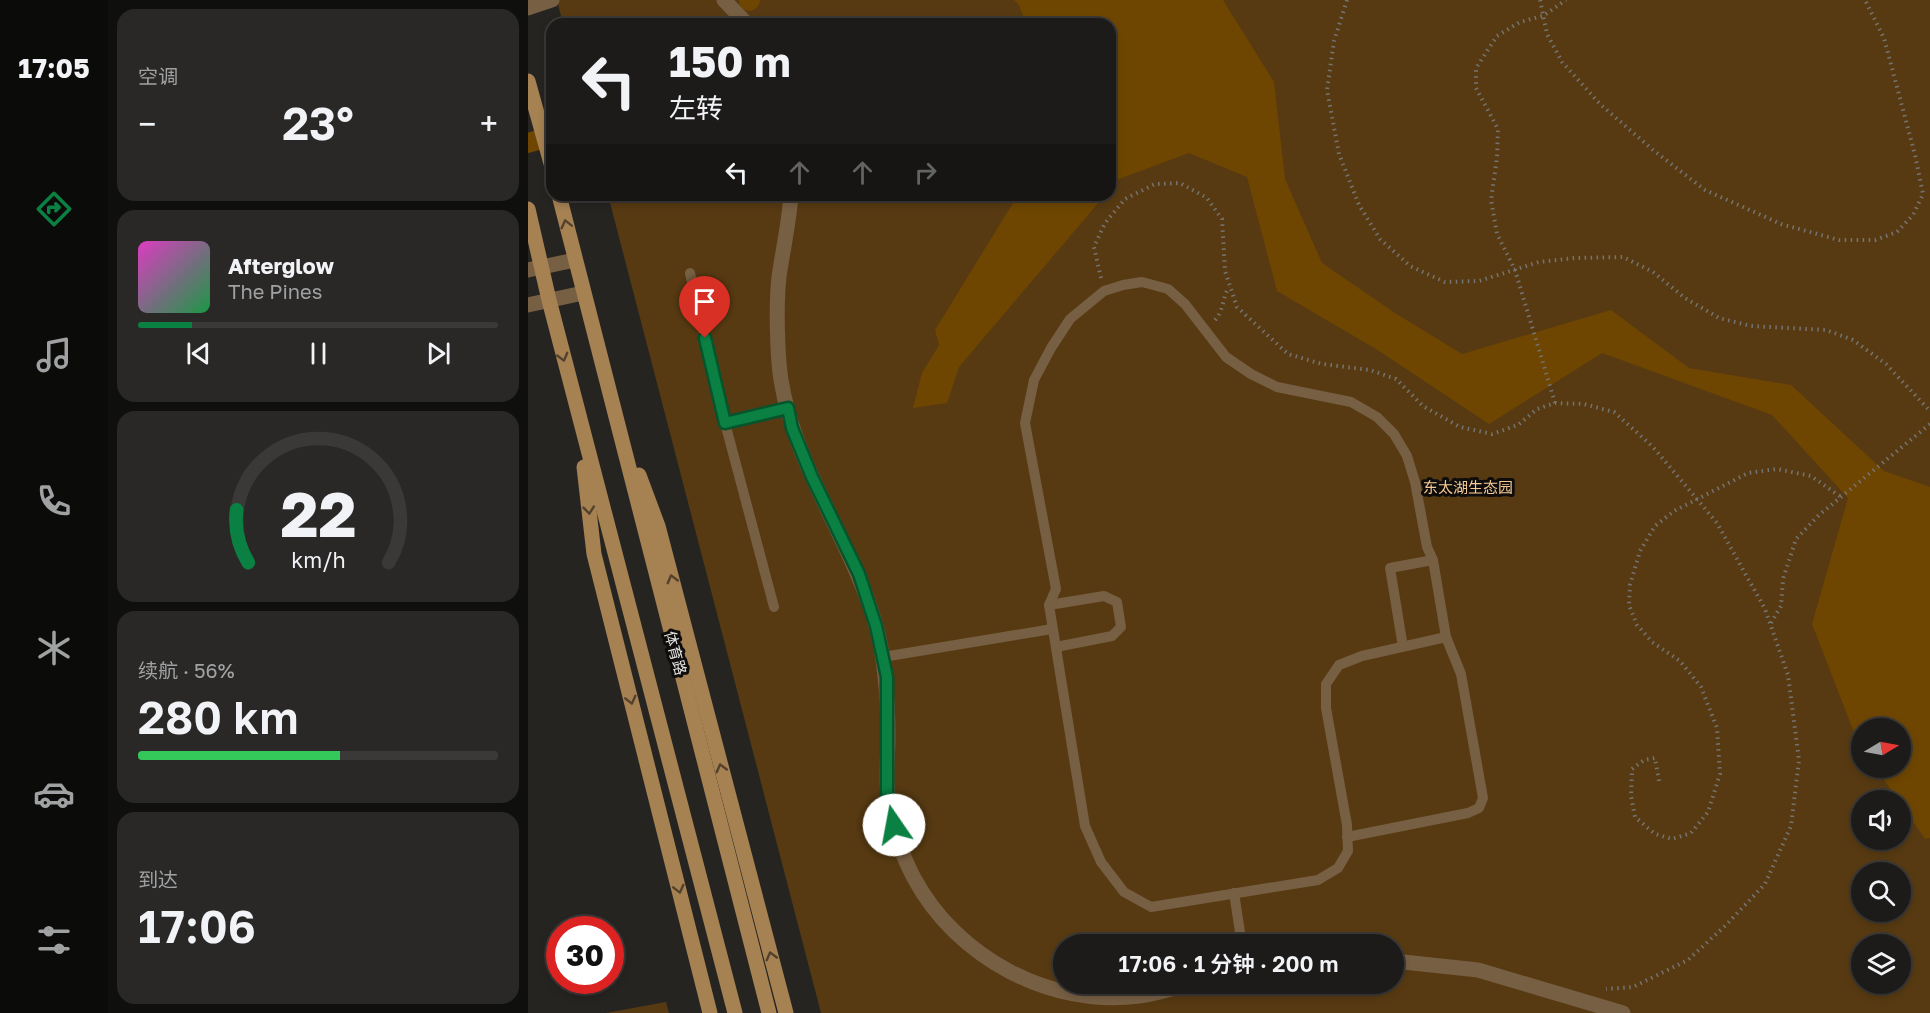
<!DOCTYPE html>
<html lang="zh">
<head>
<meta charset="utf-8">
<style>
  :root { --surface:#1c1b19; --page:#292826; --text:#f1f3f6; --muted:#a0a1a2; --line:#3a3938; --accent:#0b8043 }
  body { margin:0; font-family:"Golos Text","Noto Sans SC",sans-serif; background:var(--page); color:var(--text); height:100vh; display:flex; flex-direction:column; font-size:22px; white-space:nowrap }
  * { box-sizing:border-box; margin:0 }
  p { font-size:20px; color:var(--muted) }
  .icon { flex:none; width:33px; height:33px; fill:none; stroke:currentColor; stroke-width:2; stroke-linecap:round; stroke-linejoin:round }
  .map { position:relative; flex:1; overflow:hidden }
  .panel { display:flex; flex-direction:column; gap:9px; padding:9px; background:#0f0f0e; width:420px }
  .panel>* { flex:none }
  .banner { position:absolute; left:18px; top:18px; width:570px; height:183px; border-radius:18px; box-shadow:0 3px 9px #0003,0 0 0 2px var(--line); background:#1c1b19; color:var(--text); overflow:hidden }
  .needle { width:39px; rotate:80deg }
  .tools { position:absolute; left:1323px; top:718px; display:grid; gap:12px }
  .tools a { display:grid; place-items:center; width:60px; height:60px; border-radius:50%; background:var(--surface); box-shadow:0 3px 9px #0003,0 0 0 2px var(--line); font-size:30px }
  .speed { position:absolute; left:18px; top:916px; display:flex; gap:12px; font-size:30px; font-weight:700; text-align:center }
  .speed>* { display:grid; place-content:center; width:78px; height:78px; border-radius:50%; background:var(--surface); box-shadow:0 3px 9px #0003,0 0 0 2px var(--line); line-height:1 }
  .speed .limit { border:9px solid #d22; background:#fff; color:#111 }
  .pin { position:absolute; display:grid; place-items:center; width:51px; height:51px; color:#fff; margin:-62px -26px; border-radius:50% 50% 50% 0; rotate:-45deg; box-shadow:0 0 6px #0007 }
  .pin .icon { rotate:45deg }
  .me { position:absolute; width:66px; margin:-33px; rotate:348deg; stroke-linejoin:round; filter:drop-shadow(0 0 4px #0008) }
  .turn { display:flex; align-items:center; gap:21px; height:126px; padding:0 24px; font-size:27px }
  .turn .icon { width:78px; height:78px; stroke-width:2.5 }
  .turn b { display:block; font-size:42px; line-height:51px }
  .lanes { display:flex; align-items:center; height:57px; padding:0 24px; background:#0003; justify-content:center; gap:30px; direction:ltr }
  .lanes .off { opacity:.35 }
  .big { font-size:45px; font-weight:600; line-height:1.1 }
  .panel .widget { flex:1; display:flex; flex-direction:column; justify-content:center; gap:9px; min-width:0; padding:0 21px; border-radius:18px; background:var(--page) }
  .panel .dial { align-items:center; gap:0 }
  .dial svg { height:156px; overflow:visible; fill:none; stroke:var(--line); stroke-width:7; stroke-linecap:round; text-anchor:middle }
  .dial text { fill:var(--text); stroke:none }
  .song { display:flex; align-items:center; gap:18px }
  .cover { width:72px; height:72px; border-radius:9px; background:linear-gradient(135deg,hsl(310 70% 55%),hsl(140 70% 35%)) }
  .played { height:6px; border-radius:3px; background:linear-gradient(90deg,var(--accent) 15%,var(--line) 15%) }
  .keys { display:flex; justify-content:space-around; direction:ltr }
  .heat { display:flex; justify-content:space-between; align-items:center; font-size:33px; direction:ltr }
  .charge { height:9px; border-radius:4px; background:linear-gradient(90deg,#34c759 56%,var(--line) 0) }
  .trip { position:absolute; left:525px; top:934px; width:351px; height:60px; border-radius:30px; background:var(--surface); box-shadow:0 3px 9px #0003,0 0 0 2px var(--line); font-weight:600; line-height:60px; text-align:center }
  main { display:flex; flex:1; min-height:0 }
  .dock { display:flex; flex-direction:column; width:108px; justify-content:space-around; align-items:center; background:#0b0b0a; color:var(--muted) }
  .dock .icon { width:42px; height:42px }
  .dock .selected { color:var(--accent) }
  .dock b { font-size:27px; color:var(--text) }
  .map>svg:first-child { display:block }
</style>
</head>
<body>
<main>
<nav class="dock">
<b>17:05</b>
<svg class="icon selected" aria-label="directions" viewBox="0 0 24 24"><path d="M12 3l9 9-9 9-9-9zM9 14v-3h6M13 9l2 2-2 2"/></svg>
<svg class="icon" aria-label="music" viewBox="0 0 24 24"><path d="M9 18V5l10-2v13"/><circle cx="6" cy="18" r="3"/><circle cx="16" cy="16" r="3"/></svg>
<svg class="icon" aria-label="phone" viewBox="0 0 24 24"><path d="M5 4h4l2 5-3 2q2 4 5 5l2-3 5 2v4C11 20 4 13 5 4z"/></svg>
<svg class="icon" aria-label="climate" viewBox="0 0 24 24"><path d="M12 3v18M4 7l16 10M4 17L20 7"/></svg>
<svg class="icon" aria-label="car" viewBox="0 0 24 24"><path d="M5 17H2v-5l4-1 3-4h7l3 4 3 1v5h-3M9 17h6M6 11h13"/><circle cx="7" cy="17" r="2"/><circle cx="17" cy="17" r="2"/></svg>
<svg class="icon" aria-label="filters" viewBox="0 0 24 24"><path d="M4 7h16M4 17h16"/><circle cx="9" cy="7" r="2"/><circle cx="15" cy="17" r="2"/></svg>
</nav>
<section class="panel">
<div class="widget"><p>空调</p>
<div class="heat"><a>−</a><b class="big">23°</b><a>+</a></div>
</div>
<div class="widget">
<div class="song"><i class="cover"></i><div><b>Afterglow</b><p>The Pines</p></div></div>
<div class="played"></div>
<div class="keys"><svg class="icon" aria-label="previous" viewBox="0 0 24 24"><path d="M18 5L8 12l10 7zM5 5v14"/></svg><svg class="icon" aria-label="pause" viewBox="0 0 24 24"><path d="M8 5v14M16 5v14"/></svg><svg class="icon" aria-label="next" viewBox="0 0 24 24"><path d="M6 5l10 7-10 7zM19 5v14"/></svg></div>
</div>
<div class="widget dial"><svg viewBox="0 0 100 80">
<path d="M14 69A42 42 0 1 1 86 69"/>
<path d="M14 69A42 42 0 0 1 8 42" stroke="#0b8043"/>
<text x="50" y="56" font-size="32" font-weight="700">22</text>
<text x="50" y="72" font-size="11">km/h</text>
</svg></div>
<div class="widget"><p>续航 · 56%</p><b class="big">280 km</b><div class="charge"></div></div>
<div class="widget"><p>到达</p><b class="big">17:06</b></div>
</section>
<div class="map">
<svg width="1402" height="1013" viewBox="0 0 1402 1013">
  <rect width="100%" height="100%" fill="#262421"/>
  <!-- green -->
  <g fill="#573a12" fill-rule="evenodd">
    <path d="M 29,0 L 1402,0 L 1402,1013 L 293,1013 L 80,195 L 582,195 L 582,24 L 35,24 ZM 1334,729 L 1372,729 L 1372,768 L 1334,768 ZM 1334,801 L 1372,801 L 1372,840 L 1334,840 ZM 1334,873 L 1372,873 L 1372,912 L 1334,912 ZM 536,945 L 866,945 L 866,984 L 536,984 ZM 1334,945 L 1372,945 L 1372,984 L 1334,984 Z"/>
    <polygon points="138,1002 141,1013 78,1013"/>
  </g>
  <!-- water -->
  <g fill="#6e4601">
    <polygon points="486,0 695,0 746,82 757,179 794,263 867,313 934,354 1083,310 1161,368 1263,385 1356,471 1402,487 1402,838 1397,839 1348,768 1372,768 1372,729 1334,729 1333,747 1329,740 1284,624 1320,498 1244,415 1074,353 961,424 848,349 749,291 719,177 661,153 591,179 582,189 582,24 498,24 491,5"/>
    <polygon points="490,195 577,195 431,367 419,403 385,408 394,373 411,345 407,330"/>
  </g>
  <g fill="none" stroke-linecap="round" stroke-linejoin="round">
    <!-- canal -->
    <g stroke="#6e4601" stroke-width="20">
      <polyline points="221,1 222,0"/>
      <polyline points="0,143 24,136"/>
    </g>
    <!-- path -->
    <g stroke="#757471" stroke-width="4" stroke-dasharray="1.5 4.5" stroke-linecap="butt">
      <polyline points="819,0 806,41 799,90 811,154 831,205 852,239 882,266 917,282 951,281 1011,262 1047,258 1095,257 1125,272 1157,298 1191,318 1223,326 1298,330 1325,340 1358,364 1402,411"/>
      <polyline points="1012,0 1019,34 1034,62 1072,104 1125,150 1177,190 1253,224 1311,240 1347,240 1369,232 1385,215 1395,194 1387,155 1356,38 1337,0"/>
      <polyline points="573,278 566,247 577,223 597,199 627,184 652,183 679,198 694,219 697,271 709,307 760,354 794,364 842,370 868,379 895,406 932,427 964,434 990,425 1009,409 1027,403 1056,404 1086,412 1125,447 1189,523 1237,609 1260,675 1271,760 1263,826 1237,884 1198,925 1160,960 1105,987 1078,989"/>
      <path d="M 687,320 C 696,310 694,298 701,287"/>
      <polyline points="1027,403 987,270 969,234 963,200 969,158 970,129 948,88 948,68 969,36 992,22 1015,16 1038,0"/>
      <polyline points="1243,623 1253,606 1255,579 1268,539 1291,515 1402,424"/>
      <polyline points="1131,781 1127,758 1116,760 1104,769 1103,796 1107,817 1127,834 1144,839 1163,833 1180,812 1192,774 1189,728 1173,687 1152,661 1124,642 1109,625 1101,605 1102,585 1112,551 1127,526 1146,511 1220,473 1249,469 1283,476 1313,497"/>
    </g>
    <!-- service -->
    <g stroke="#775f43" stroke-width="10">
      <polyline points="162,273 197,423 246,607"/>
      <polyline points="197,423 260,408"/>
      <polyline points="521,605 576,596 589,602 593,627 584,636 528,647"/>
      <polyline points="875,647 862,568 905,560 918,637 834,656 811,665 798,684 798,708 819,825 820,851 810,868 790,880 623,907 596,892 573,862 557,826 521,605 528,589 497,423 506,380 523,348 542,319 576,291 595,285 614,282 640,289 657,304 698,357 723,374 749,387 823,402 849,417 866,434 879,456 887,482 899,547 905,560"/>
      <polyline points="355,657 524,629"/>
      <polyline points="819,837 940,813 951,808 955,798 933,674 918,637"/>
      <polyline points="706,893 714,945"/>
    </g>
    <!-- minor -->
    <g stroke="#775f43" stroke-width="15">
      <polyline points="196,0 219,24"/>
      <polyline points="0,8 24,0"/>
      <path d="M 263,195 C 261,223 255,249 251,277 C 248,302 249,355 253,380 C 267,468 324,541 348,626 C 358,663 360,700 360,738 C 360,757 357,777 360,795 C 364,824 372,852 386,878 C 428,957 522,1008 611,996 C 628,994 645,988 662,984"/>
      <polyline points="866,961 950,970 1095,1013"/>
    </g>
    <!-- tertiary -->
    <g stroke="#775f43" stroke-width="15">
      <polyline points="0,270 47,260"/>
      <polyline points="0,305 55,293"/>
    </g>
    <!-- secondary -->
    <g stroke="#a68152" stroke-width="15">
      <polyline points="0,81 24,167"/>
      <polyline points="31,195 241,1013"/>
      <polyline points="0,209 21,300 207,1013"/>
      <polyline points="56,467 66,554 182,1013"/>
      <polyline points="111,475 130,526 258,1013"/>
    </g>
  </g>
  <!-- one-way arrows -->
  <defs><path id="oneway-chevron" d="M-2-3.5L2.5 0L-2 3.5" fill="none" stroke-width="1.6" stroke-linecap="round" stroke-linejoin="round" transform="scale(1.5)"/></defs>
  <g stroke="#52412c">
    <use href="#oneway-chevron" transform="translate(38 224) rotate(-104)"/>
    <use href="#oneway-chevron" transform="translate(35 357) rotate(75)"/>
    <use href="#oneway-chevron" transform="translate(61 510) rotate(84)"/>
    <use href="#oneway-chevron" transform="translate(144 579) rotate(-105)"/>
    <use href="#oneway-chevron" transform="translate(103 700) rotate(76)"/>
    <use href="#oneway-chevron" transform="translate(193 768) rotate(-105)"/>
    <use href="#oneway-chevron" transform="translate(151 889) rotate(76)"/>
    <use href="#oneway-chevron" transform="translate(243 956) rotate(-105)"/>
  </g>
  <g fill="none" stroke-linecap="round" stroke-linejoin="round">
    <!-- route casing -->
    <g stroke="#07532c" stroke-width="15">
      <polyline id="route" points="177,338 197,423 260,408 264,428 284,477 331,574 348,626 359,677 359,792 366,825"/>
    </g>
    <!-- route -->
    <use href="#route" stroke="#0b8043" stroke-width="10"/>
  </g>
  <g text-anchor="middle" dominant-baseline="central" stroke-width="6" stroke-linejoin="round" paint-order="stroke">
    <!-- park labels -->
    <g font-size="15" fill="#f8cb95" stroke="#0e0d0c">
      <text x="940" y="487">东太湖生态园</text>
    </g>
    <!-- street labels -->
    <g font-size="15" fill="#e5e4e2" stroke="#0e0d0c">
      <text transform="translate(148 653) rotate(75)">体育路</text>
    </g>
  </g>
</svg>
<div class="tools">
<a><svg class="needle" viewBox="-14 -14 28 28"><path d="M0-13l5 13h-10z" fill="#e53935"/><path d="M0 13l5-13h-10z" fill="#a0a1a2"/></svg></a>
<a><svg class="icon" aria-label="sound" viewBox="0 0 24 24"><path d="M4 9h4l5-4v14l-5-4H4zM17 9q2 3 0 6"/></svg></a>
<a><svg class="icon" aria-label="search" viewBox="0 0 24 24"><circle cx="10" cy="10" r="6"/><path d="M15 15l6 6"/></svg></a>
<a><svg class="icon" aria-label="layers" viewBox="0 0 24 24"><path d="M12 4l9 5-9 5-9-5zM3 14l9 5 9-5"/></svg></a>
</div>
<div class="speed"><div class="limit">30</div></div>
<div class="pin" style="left:177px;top:338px;background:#d93025"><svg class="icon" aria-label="arrive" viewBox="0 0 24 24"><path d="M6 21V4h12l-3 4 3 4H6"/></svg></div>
<svg class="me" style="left:366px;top:825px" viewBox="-20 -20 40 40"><circle r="19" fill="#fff"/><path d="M0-13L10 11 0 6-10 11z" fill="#0b8043"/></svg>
<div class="trip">17:06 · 1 分钟 · 200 m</div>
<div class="banner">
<div class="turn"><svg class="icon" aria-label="left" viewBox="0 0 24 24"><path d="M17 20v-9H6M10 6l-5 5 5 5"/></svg><div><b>150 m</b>左转</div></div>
<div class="lanes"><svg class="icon" aria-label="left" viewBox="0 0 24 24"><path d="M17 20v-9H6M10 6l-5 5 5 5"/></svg><svg class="icon off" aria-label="ahead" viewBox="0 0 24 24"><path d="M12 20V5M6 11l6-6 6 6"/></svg><svg class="icon off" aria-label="ahead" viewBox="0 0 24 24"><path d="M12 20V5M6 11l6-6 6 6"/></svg><svg class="icon off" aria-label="right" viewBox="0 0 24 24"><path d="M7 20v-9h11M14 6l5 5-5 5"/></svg></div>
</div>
</div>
</main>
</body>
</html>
